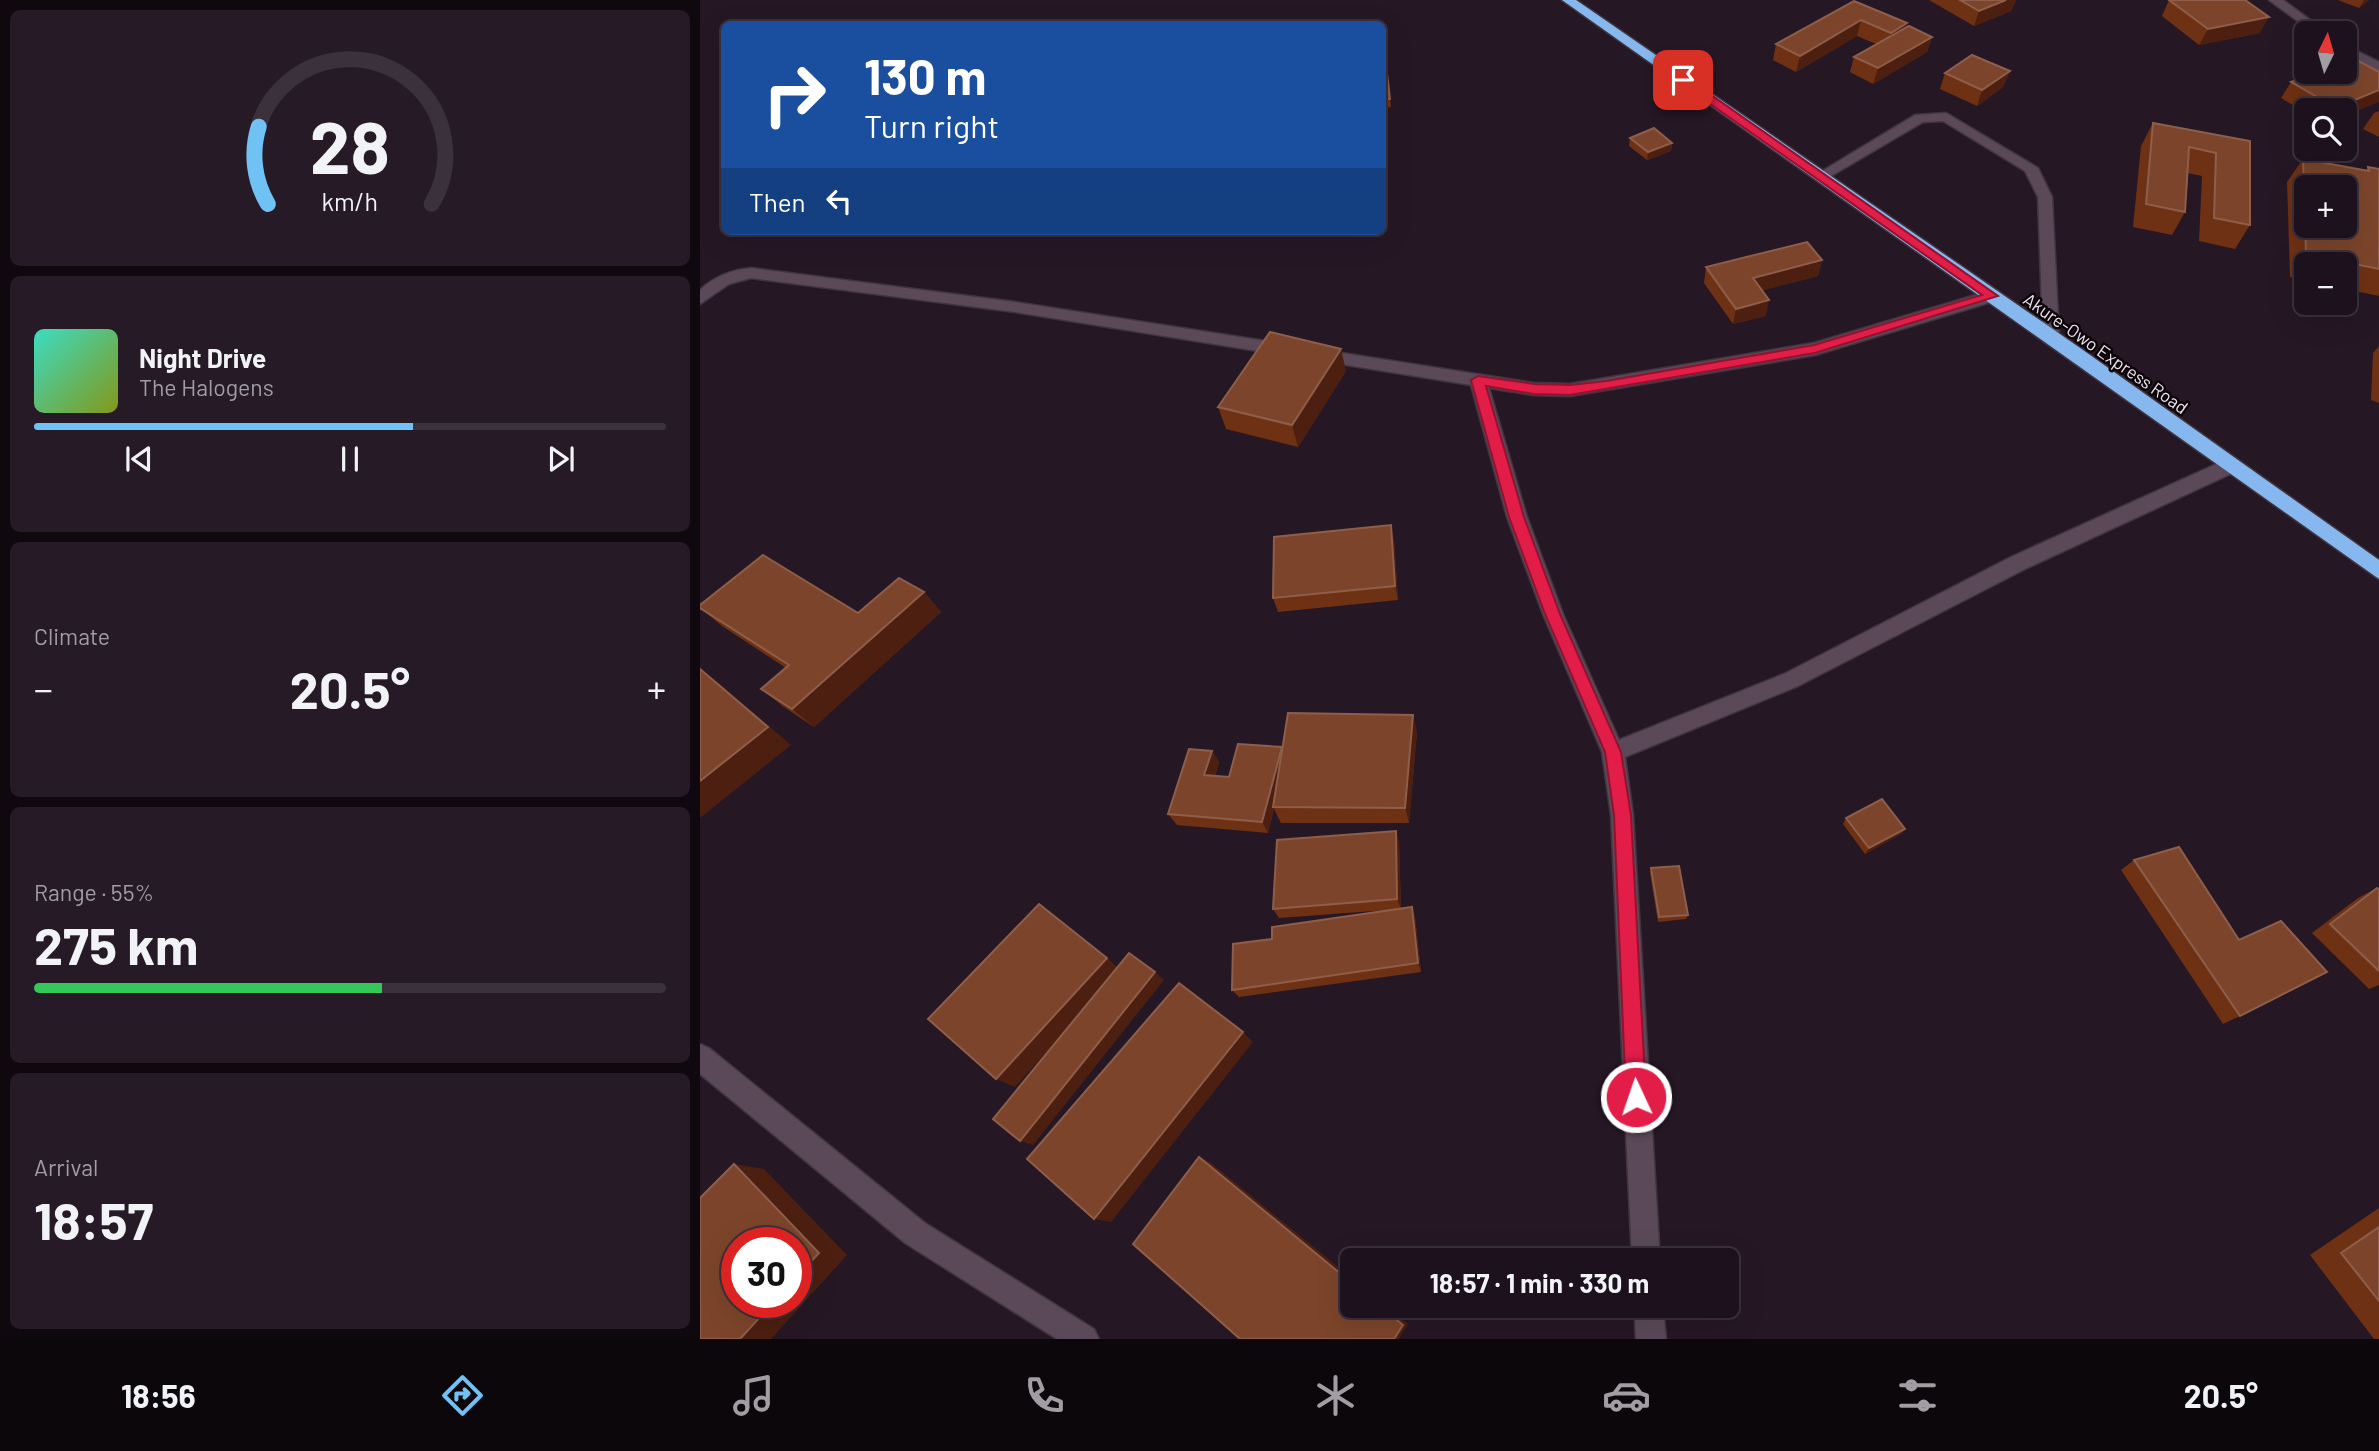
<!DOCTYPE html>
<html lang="en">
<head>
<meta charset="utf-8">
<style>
  :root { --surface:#1c111c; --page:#251a25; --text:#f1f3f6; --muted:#a09da3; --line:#3a313b; --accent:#70c1f4 }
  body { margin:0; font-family:Barlow,sans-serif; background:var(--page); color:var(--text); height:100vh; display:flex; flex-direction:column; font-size:26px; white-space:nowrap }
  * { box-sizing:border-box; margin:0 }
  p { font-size:23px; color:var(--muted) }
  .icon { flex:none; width:38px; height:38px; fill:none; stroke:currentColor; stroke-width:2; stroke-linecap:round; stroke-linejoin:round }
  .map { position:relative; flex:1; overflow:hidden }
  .sheet { display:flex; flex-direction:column; gap:10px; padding:10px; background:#0f090f; width:700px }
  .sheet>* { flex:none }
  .guide { position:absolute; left:21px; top:21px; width:665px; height:214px; border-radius:10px; box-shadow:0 7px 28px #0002,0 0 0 2px var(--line); background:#1a4fa0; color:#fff; overflow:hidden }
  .needle { width:46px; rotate:5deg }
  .buttons { position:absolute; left:1594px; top:21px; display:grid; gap:14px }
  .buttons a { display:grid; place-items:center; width:63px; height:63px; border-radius:10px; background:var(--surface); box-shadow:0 7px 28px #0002,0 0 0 2px var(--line); font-size:35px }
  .speed { position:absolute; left:21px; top:1227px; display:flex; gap:14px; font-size:35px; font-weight:700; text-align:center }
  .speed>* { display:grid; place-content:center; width:91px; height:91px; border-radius:50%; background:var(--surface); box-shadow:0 7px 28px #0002,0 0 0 2px var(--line); line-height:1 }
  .speed .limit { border:10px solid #d22; background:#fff; color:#111 }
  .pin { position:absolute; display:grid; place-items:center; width:60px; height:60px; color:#fff; margin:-30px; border-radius:14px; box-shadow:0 4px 10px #0006 }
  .me { position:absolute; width:77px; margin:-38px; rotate:357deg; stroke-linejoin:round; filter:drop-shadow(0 0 5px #0008) }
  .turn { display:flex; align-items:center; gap:24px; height:147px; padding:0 28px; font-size:32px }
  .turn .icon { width:91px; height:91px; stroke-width:2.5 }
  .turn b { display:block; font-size:49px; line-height:60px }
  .then { display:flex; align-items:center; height:66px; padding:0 28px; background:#0003; gap:14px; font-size:26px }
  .big { font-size:52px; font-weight:700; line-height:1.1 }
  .sheet .tile { flex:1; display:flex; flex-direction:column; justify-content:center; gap:10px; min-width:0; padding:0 24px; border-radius:10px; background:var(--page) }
  .sheet .dial { align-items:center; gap:0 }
  .dial svg { height:182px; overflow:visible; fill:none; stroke:var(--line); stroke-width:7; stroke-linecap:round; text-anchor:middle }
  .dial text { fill:var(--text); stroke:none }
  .song { display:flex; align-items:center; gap:21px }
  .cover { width:84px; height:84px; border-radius:10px; background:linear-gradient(135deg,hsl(170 70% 55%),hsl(70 70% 35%)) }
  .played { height:7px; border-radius:4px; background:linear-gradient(90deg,var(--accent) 60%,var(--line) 60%) }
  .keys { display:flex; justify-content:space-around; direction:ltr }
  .heat { display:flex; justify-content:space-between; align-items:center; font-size:38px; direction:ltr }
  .charge { height:10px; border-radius:5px; background:linear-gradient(90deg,#34c759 55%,var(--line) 0) }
  .trip { position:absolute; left:640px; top:1248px; width:399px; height:70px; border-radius:10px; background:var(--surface); box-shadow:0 7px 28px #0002,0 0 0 2px var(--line); font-weight:700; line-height:70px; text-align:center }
  .menu { display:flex; height:112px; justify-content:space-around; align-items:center; background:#0b070b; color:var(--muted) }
  .menu .icon { width:49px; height:49px }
  .menu .selected { color:var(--accent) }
  .menu b { font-size:32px; color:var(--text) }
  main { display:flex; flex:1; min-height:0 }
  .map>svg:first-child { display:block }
</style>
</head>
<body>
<main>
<section class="sheet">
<div class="tile dial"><svg viewBox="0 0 100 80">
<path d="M14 69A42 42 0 1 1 86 69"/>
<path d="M14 69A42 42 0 0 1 10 35" stroke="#70c1f4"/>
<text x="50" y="56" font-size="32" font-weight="700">28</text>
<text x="50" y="72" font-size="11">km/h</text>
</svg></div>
<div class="tile">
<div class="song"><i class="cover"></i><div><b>Night Drive</b><p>The Halogens</p></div></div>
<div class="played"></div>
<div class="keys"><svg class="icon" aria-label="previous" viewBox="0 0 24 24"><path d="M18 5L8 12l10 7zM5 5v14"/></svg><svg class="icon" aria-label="pause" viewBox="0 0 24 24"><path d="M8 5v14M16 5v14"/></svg><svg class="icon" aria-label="next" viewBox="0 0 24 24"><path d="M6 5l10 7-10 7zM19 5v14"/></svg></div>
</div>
<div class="tile"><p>Climate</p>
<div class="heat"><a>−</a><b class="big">20.5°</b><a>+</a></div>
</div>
<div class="tile"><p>Range · 55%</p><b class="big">275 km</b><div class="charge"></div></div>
<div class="tile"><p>Arrival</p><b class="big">18:57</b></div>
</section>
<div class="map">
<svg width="1679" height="1339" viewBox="0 0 1679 1339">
  <rect width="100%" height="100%" fill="#261725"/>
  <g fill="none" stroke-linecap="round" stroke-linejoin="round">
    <!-- lane casing -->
    <g stroke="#40343f" stroke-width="3">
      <polygon id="lane" points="1246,113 1338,168 1352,197 1359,336 1357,340 1345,340 1343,336 1338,197 1325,171 1243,121 1223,122 1126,179 1116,179 1114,176 1215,115"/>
    </g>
    <!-- street casing -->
    <g stroke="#40343f" stroke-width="3">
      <g id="street">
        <polygon points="1569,0 1583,0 1628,33 1614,33"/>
        <polygon points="1645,45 1679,62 1679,71 1645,54"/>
        <path d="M 51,268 L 315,302 L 834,383 L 870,384 L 1114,343 L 1286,292 L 1298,292 L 1298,300 L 1115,355 L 870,396 L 834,395 L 789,388 L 827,517 L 863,614 L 919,740 L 1084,674 L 1311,557 L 1523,461 L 1537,461 L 1539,466 L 1537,471 L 1325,569 L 1098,686 L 925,757 L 933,815 L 960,1260 L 932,1260 L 911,815 L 902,752 L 843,614 L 807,517 L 771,385 L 315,312 L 51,278 L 29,284 L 0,304 L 0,290 C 15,276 31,270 51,268 Z"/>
        <polygon points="0,1044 9,1048 225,1223 394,1329 399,1339 357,1339 205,1243 0,1074"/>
        <polygon points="934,1306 963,1306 966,1339 936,1339"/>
      </g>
    </g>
    <!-- highway casing -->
    <g stroke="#40343f" stroke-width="3">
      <polygon id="highway" points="862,0 876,0 1383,350 1679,560 1679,579"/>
    </g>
    <!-- lane -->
    <use href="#lane" fill="#5b4959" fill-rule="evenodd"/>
    <!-- street -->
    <use href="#street" fill="#5b4959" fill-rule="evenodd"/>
    <!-- highway -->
    <use href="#highway" fill="#86b8ef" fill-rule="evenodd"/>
  </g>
  <!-- wall -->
  <g fill="#6f3113">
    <polygon points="1229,0 1316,0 1311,11 1274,26"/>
    <polygon points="1469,0 1560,33 1499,45 1462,16"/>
    <polygon points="1638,0 1669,0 1659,8"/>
    <polygon points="1154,1 1206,27 1232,37 1227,52 1173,84 1150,72 1154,57 1176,44 1157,36 1096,72 1073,60 1076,44"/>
    <polygon points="1310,71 1303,87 1277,106 1240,89 1245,73"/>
    <polygon points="687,73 691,107 682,108 682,74"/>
    <polygon points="1591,82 1645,110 1606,110 1606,113 1581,98"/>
    <polygon points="1679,111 1679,137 1663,129 1674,113"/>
    <polygon points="1453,123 1550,141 1550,225 1535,249 1499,241 1502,176 1487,173 1485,212 1472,235 1433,227 1441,146"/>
    <polygon points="930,138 972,143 971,151 947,160 929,146"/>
    <polygon points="1603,159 1666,171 1668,167 1679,169 1679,296 1645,289 1645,264 1606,264 1606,281 1590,277 1587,182"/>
    <polygon points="1122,260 1118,276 1062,290 1066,316 1033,324 1004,283 1006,267"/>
    <polygon points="1679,346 1679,403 1671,400 1673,353"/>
    <polygon points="646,371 598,447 526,429 518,407"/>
    <polygon points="694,539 698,600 578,612 573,598"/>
    <polygon points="224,592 241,612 114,727 84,707 61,689 86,668 22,626 0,608 158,613"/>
    <polygon points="717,732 709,823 581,823 574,809 568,833 477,825 468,814 512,751 519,762 515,776 529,777 582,749"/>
    <polygon points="1146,818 1205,829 1201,834 1165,854 1143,824"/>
    <polygon points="699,841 701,909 579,918 573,909"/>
    <polygon points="1434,860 1540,1016 1523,1024 1421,870"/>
    <polygon points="951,868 988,915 986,919 958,922 950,873"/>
    <polygon points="1677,888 1679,890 1679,985 1669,989 1612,933 1658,898"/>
    <polygon points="712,907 715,917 721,972 539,997 532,990 572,939"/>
    <polygon points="1679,1208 1679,1339 1674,1339 1610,1255"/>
  </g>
  <!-- shaded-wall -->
  <g fill="#4c1f11">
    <polygon points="1306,0 1316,0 1311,11 1274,26 1279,11"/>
    <polygon points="1664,0 1669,0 1659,8"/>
    <polygon points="1569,17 1560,33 1499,45 1508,29"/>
    <polygon points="1161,20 1157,36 1096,72 1100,56"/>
    <polygon points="1207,23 1203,39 1187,49 1191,33"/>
    <polygon points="1232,37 1227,52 1173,84 1178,68"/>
    <polygon points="1310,71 1303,87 1277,106 1282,90"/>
    <polygon points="1679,90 1679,102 1645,116 1645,110 1635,110 1636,108"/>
    <polygon points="972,143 971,151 947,160 948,152"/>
    <polygon points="1122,260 1118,276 1050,294 1053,278"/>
    <polygon points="1069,300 1066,316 1033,324 1036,309"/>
    <polygon points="641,349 646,371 598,447 592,425"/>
    <polygon points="691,525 694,539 698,600 695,586"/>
    <polygon points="224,592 241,612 114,727 92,709"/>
    <polygon points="0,669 15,680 91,745 0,818"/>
    <polygon points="713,715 717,732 709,823 705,808"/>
    <polygon points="582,747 587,759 573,807 574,809 568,833 562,822"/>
    <polygon points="512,751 519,762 511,786 504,775"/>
    <polygon points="1205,829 1201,834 1165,854 1169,848"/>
    <polygon points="696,831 699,841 701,909 697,899"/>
    <polygon points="712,907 715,917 721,972 718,963"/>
    <polygon points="407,958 421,970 315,1087 296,1079"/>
    <polygon points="455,972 464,980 333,1145 320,1141"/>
    <polygon points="543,1032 553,1042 411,1222 394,1219"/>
    <polygon points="499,1157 511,1163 653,1279 653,1284"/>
    <polygon points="34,1164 64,1169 147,1255 71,1339 40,1339 74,1302 96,1302 96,1278"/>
    <polygon points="679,1306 685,1306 708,1324 699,1339 694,1339"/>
  </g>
  <!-- building -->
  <g fill="#7c452b" stroke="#8e5e4a" stroke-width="2" fill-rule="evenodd">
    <polygon points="1260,0 1306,0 1279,11"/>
    <polygon points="1469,0 1545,0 1569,17 1508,29"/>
    <polygon points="1154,1 1207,23 1191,33 1161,20 1100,56 1076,44"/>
    <polygon points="1209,26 1232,37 1178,68 1154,57"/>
    <polygon points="1272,55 1310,71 1282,90 1245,73"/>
    <polygon points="1653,58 1679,72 1679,90 1636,108 1591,82 1618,72 1645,72 1645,61"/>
    <polygon points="687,73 690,99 682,99 682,74"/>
    <polygon points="1453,123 1550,141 1550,225 1514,218 1516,153 1489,147 1485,212 1446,204"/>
    <polygon points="954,128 972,143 948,152 930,138"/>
    <path d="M 1603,159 L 1669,171 L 1668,167 L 1679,169 L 1679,269 L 1606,254 ZM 1606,187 L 1645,187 L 1645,226 L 1606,226 Z"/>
    <polygon points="1107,242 1122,260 1053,278 1069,300 1036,309 1006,267"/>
    <polygon points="570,332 641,349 592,425 518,407"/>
    <polygon points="691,525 695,586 573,598 574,537"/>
    <polygon points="63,555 158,613 199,578 224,592 92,709 61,689 89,665 0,608 0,605"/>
    <polygon points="0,669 68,727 0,781"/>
    <polygon points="588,713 713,715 705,808 573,807"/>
    <polygon points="538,744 582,747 562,822 468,814 489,749 512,751 504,775 529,777"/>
    <polygon points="1182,799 1205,829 1169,848 1146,818"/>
    <polygon points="696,831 697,899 573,909 577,840"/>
    <polygon points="1479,847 1539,940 1581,921 1627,972 1540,1016 1434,860"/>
    <polygon points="979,866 988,915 959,917 951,868"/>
    <polygon points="1677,888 1679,890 1679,971 1630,924"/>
    <polygon points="339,904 407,958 296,1079 228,1019"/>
    <polygon points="712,907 718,963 532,990 533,944 572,939 572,927"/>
    <polygon points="429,953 455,972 320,1141 293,1119"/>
    <polygon points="479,983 543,1032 394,1219 327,1159"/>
    <polygon points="499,1157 653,1284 653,1306 679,1306 703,1325 694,1339 540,1339 433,1244"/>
    <polygon points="34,1164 119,1253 96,1278 96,1242 37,1242 37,1302 74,1302 40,1339 0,1339 0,1198"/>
    <polygon points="1679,1227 1679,1301 1641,1253"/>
  </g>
  <!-- route -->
  <polygon fill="#e11d48" stroke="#92132f" stroke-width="2" points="979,78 987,78 1298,296 1115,353 870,395 834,394 786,386 824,517 860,614 921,752 931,815 946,1097 943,1104 936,1107 929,1104 926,1097 914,815 905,752 845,614 809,517 771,380 778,376 834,384 870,385 906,381 1114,345 1282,295 979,82"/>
  <g text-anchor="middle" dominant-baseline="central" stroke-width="5" stroke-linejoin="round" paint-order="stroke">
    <!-- far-street labels -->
    <g font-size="18" fill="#efe4ee" stroke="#0b050a">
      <text transform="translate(1406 353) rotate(35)">Akure-Owo Express Road</text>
    </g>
  </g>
</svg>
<div class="buttons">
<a><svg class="needle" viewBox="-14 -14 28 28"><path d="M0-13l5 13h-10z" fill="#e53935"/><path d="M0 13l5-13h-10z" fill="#a09da3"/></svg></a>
<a><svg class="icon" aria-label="search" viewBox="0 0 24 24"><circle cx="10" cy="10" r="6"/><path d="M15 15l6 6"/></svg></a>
<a>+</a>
<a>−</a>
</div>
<div class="speed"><div class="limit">30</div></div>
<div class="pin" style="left:983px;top:80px;background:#d93025"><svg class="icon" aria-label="arrive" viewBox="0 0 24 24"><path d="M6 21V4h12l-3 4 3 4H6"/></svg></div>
<svg class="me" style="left:936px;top:1097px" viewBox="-20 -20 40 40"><circle r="17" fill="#e11d48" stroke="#fff" stroke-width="3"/><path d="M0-11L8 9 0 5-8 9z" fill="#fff"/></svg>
<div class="trip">18:57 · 1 min · 330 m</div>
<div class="guide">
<div class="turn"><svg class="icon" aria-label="right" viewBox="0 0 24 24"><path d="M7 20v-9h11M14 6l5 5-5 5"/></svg><div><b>130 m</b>Turn right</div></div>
<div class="then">Then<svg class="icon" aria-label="left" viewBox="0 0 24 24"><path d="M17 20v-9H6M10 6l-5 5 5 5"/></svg></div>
</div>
</div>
</main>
<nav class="menu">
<b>18:56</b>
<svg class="icon selected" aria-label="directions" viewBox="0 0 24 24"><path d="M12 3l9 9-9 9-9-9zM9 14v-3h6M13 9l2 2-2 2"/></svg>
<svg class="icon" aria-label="music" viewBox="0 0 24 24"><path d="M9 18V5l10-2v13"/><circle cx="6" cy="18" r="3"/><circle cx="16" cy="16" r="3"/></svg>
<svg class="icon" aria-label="phone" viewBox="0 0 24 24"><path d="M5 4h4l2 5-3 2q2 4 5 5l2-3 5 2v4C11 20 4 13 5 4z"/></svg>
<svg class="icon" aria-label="climate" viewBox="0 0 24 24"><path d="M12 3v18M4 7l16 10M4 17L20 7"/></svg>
<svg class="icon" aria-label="car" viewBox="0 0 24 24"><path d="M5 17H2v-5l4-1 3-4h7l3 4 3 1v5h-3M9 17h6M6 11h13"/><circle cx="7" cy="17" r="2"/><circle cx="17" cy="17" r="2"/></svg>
<svg class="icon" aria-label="filters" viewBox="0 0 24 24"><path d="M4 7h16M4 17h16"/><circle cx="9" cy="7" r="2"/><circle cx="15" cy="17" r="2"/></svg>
<b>20.5°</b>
</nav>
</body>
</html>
